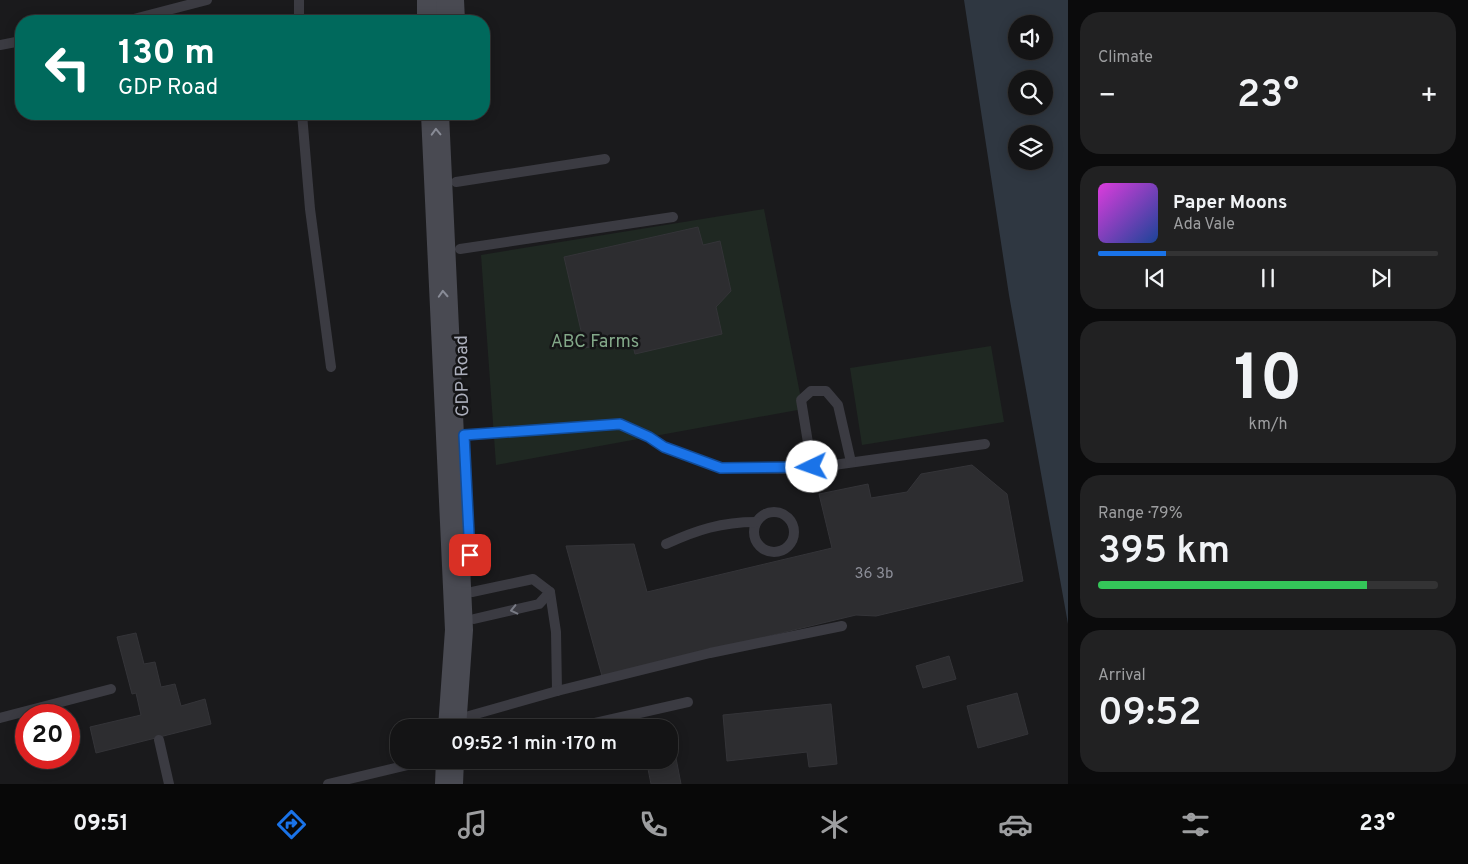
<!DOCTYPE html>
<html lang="en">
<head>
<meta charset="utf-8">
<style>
  :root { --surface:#141415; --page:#212122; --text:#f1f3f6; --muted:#9d9ea0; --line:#333334; --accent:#1a73e8 }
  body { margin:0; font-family:Overpass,sans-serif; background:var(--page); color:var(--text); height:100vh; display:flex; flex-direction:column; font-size:19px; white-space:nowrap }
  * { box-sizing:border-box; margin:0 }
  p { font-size:16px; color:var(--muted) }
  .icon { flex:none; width:28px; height:28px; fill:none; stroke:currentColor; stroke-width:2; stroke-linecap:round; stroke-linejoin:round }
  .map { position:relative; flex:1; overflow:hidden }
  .sheet { display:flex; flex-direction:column; gap:12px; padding:12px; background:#0b0b0c; width:400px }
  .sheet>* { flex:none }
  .banner { position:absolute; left:15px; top:15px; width:475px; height:105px; border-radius:20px; box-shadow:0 2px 12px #0003,0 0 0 1px var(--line); background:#00695c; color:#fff; overflow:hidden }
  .controls { position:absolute; left:1008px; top:15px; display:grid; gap:10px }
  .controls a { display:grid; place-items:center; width:45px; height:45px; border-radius:50%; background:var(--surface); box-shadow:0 2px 12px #0003,0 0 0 1px var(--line); font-size:25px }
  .speed { position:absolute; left:15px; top:704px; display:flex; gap:10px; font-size:25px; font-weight:700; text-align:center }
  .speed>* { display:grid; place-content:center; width:65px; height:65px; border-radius:50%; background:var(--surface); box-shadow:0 2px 12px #0003,0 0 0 1px var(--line); line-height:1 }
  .speed .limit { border:8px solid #d22; background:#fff; color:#111 }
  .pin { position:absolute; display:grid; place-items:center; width:42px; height:42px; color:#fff; margin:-21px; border-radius:10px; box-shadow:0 2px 8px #0006 }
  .me { position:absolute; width:55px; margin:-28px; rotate:267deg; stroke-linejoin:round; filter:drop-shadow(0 0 4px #0008) }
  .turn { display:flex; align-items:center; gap:18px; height:105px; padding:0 20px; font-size:22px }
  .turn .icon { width:65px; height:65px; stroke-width:2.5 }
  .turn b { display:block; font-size:35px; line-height:42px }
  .big { font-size:38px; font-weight:600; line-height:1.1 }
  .sheet .tile { flex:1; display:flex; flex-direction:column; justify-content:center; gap:8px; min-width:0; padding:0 18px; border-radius:20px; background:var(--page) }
  .sheet .dial { align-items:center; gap:0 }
  .dial b { font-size:65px; line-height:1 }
  .song { display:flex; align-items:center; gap:15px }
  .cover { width:60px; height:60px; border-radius:8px; background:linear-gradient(135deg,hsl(300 70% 55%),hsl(220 70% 35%)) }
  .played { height:5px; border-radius:2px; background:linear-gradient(90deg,var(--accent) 20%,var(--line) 20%) }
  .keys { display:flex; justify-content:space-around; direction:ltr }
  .heat { display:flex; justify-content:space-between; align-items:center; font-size:28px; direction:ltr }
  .charge { height:8px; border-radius:4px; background:linear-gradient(90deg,#34c759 79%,var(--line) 0) }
  .trip { position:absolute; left:390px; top:719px; width:288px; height:50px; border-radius:20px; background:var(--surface); box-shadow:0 2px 12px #0003,0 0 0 1px var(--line); font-weight:600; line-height:50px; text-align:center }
  .dock { display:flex; height:80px; justify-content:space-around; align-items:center; background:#080808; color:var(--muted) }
  .dock .icon { width:35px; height:35px }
  .dock .on { color:var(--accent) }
  .dock b { font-size:22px; color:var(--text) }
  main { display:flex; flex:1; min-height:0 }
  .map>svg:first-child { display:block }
</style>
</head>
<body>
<main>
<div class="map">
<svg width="1068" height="784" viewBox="0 0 1068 784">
  <rect width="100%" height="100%" fill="#1a1a1c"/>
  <!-- green -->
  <g fill="#1f2822">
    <polygon points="764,209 803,409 496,465 481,255"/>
    <polygon points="991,346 1004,422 862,445 850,368"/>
  </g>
  <!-- water -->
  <path fill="#2f3741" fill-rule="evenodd" d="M 964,0 L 1068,0 L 1068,624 L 1009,295 ZM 1016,24 L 1044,24 L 1044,51 L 1016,51 ZM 1016,79 L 1044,79 L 1044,106 L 1016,106 ZM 1016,134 L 1044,134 L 1044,161 L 1016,161 Z"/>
  <!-- building -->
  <g fill="#2d2d30" stroke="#343438">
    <polygon points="698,227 703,245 720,241 731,291 716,307 722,334 635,354 631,338 585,348 564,257"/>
    <polygon points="972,465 1007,494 1023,581 876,616 856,615 602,676 566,546 634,544 647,592 832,548 819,494 868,484 871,498 907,492 921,474"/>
    <polygon points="136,633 144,664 155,662 161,687 175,684 181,706 205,699 211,724 96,753 90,727 141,715 136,693 132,694 117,637"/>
    <polygon points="949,656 956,679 923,688 916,666"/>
    <polygon points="1017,693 1028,734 978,748 967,706"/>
    <polygon points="831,704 837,764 809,767 807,752 727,761 723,715"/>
    <polygon points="676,758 681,784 651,784 647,764"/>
  </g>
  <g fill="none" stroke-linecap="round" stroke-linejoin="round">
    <!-- service -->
    <g stroke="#3b3b42" stroke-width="10">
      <polyline points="299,0 299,21"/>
      <polyline points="126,21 207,0"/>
      <polyline points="0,45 21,41"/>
      <polyline points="302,114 310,209 331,367"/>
      <polyline points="456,182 605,159"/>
      <polyline points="460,249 673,217"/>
      <polyline points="464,435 620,424 649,437 664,447 721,468 805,469 985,444"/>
      <polyline points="812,467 801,400 811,391 826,391 838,405 851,462"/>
      <circle cx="774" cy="532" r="20"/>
      <path d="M 666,544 C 697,530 721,522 756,522"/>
      <polyline points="472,592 533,579 550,592 556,632 557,691"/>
      <polyline points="474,619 539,604 550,592"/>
      <polyline points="469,716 557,691 710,653 842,626"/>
      <polyline points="0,718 111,689"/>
      <polyline points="573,728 688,702"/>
      <polyline points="159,740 169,784"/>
      <polyline points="328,784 429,760"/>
    </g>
    <!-- secondary -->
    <g stroke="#494a52" stroke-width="28">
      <polyline points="431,0 431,21"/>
      <polyline points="450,0 451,21"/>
      <polyline points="435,114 459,630 452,728"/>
      <polyline points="449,784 450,760"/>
    </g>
  </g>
  <!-- one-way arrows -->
  <defs><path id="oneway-chevron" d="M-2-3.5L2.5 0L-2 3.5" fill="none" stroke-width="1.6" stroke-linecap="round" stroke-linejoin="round" transform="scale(1.25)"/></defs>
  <g stroke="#898c97">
    <use href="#oneway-chevron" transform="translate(436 132) rotate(-92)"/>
    <use href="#oneway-chevron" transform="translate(443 294) rotate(-93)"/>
  </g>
  <use stroke="#797b85" href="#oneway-chevron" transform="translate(514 610) rotate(167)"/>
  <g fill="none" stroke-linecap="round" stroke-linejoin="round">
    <!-- route casing -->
    <g stroke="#114b97" stroke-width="12">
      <polyline id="route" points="470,555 464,435 620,424 649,437 664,447 721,468 812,467"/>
    </g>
    <!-- route -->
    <use href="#route" stroke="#1a73e8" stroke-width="9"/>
  </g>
  <g text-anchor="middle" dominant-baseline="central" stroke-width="5" stroke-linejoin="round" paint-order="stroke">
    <!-- number labels -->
    <g font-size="15" fill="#8c8e98">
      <text x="874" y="574">36 3b</text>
    </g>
    <!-- park labels -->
    <g font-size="18" fill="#83a889" stroke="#151517">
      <text x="595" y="342">ABC Farms</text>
    </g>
    <!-- street labels -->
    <g font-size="18" fill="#acafbc" stroke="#151517">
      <text transform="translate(463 376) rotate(-91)">GDP Road</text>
    </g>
  </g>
</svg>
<div class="controls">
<a><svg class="icon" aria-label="sound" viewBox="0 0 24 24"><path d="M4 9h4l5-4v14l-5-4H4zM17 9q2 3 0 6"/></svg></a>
<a><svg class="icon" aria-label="search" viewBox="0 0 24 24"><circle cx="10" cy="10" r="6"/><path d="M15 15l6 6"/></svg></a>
<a><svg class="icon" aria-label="layers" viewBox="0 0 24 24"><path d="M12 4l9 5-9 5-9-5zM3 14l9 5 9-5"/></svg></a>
</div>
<div class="speed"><div class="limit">20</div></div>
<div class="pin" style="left:470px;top:555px;background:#d93025"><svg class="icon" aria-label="arrive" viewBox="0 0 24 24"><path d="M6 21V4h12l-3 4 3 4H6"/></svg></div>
<svg class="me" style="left:812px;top:467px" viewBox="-20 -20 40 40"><circle r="19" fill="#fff"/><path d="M0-13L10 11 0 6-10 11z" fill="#1a73e8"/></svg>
<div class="trip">09:52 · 1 min · 170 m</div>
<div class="banner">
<div class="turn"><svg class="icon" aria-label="left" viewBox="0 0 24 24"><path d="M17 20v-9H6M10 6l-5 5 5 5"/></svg><div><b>130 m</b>GDP Road</div></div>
</div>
</div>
<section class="sheet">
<div class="tile"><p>Climate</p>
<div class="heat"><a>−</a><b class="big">23°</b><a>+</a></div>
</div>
<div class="tile">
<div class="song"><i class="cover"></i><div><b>Paper Moons</b><p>Ada Vale</p></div></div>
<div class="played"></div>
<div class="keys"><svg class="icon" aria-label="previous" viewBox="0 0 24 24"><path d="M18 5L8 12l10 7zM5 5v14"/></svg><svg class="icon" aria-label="pause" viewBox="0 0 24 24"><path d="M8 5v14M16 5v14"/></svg><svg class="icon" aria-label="next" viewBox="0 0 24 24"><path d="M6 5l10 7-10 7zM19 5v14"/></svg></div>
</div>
<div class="tile dial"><b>10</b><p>km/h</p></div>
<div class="tile"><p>Range · 79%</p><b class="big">395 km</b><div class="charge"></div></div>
<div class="tile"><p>Arrival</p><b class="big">09:52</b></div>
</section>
</main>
<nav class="dock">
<b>09:51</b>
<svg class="icon on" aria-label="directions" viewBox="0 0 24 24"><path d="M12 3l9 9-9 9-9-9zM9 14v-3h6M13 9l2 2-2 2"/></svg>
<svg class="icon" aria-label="music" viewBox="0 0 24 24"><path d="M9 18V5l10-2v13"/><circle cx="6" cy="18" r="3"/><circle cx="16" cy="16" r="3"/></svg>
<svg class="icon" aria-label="phone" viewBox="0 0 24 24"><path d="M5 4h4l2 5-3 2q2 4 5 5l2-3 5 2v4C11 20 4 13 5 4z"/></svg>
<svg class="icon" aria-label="climate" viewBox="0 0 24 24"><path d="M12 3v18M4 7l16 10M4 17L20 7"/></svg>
<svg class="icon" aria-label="car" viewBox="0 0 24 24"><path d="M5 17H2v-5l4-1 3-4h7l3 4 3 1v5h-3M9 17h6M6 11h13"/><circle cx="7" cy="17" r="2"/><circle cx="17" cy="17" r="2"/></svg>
<svg class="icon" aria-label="filters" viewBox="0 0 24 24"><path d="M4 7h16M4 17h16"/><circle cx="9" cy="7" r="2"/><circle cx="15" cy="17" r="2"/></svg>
<b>23°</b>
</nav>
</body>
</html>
